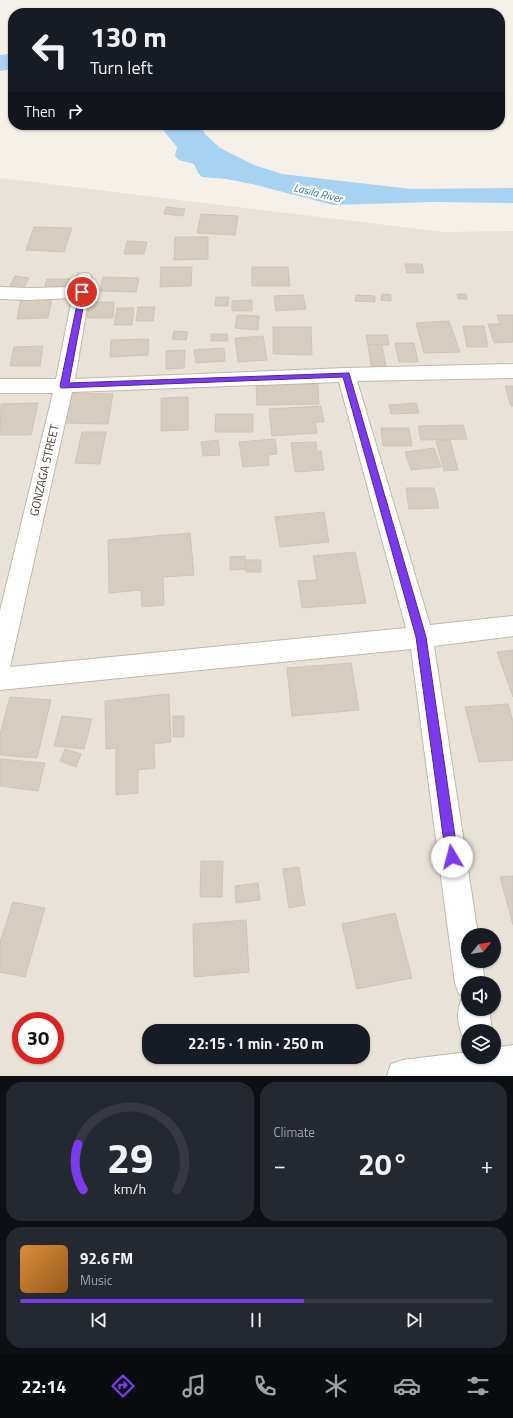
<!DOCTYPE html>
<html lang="en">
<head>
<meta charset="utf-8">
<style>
  :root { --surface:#171b24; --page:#242831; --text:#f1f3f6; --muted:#9ea1a6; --line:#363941; --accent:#7c3aed }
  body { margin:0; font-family:"Titillium Web",sans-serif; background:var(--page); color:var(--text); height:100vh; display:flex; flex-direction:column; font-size:15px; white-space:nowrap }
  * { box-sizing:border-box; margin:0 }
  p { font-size:13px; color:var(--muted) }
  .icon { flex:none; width:22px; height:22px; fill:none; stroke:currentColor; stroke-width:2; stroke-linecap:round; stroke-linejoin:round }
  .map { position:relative; height:1076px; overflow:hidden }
  .drawer { display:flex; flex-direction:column; gap:6px; padding:6px; background:#0d0f14; flex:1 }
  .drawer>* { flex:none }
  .hud { position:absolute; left:8px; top:8px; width:497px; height:122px; border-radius:16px; box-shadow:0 1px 3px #0004; background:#171b24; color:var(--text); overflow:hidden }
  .needle { width:26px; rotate:60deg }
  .controls { position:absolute; left:461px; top:928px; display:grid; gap:8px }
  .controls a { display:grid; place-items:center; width:40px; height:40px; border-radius:50%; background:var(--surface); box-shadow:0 1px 3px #0004; font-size:20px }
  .speed { position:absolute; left:12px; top:1012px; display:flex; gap:8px; font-size:20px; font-weight:700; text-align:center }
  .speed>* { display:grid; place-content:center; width:52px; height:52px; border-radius:50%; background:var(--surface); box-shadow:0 1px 3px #0004; line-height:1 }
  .speed .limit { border:6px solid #d22; background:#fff; color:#111 }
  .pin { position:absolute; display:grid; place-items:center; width:34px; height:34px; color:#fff; margin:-17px; border:2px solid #fff; border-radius:50%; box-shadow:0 1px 4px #0007 }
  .me { position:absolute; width:44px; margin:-22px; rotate:352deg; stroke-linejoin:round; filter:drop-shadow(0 0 3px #0008) }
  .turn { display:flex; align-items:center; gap:14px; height:84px; padding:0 16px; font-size:18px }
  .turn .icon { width:52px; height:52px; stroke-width:2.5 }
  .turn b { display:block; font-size:28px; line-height:34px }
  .then { display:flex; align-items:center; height:38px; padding:0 16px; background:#0003; gap:8px; font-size:15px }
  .big { font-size:30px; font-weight:700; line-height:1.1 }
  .drawer .card { flex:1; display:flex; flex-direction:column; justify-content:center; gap:6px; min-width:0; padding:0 14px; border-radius:16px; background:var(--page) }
  .drawer .dial { align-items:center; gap:0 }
  .dial svg { height:104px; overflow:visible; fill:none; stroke:var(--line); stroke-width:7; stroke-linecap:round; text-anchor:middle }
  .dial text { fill:var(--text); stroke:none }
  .song { display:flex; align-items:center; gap:12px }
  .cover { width:48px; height:48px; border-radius:6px; background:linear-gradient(135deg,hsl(30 70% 55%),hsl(30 70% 35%)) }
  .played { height:4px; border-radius:2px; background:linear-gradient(90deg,var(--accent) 60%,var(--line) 60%) }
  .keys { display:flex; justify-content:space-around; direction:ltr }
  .heat { display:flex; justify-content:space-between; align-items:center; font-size:22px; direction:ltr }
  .drawer .tiles { flex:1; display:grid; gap:6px; grid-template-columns:1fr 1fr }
  .card:last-child { grid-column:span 2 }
  .trip { position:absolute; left:142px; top:1024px; width:228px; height:40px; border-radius:16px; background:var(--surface); box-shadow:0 1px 3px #0004; font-weight:700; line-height:40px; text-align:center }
  .tabs { display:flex; height:64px; justify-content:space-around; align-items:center; background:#090b0e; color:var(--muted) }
  .tabs .icon { width:28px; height:28px }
  .tabs .active { color:var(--accent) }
  .tabs b { font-size:18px; color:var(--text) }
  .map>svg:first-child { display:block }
</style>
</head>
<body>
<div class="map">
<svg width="513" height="1076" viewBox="0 0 513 1076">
  <rect width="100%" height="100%" fill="#f5f1e9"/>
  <!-- residential -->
  <path fill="#e9e3d7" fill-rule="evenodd" d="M 0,178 L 444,232 L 513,231 L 513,1076 L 0,1076 ZM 468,935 L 494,935 L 494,961 L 468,961 ZM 468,983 L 494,983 L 494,1009 L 468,1009 ZM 21,1021 L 55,1021 L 55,1055 L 21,1055 ZM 149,1031 L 363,1031 L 363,1057 L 149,1057 ZM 468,1031 L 494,1031 L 494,1057 L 468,1057 Z"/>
  <!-- water -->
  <g fill="#a6d3f1">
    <polygon points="13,53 13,69 0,71 0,55"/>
    <polygon points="159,125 200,125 205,134 220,148 254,165 282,174 411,189 513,188 513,203 433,202 333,205 252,184 226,179 202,177 198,173 194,164 179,160 175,156 177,147"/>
  </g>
  <!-- building -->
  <g fill="#d6cdbf" stroke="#d1c5b2">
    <polygon points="166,207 185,209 183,216 164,214"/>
    <polygon points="201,214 238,216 235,235 197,233"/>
    <polygon points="34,227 72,228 64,252 26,250"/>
    <polygon points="175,237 208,237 208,259 174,260"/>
    <polygon points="127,241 147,242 144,254 124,254"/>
    <polygon points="405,264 422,264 424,273 407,273"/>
    <polygon points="161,267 192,267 191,286 160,287"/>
    <polygon points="252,267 288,267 290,286 252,286"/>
    <polygon points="15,276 29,278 23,289 9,287"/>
    <polygon points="103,277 139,278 136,292 100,291"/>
    <polygon points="47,279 72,279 70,289 44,288"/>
    <polygon points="382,294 391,295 391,301 381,300"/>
    <polygon points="457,294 466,294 467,299 458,299"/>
    <polygon points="303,295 306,309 276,311 274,296"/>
    <polygon points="356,295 375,296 375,302 355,301"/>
    <polygon points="216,297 229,297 228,306 215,306"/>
    <polygon points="21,299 52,299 48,318 17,319"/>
    <polygon points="252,300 252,311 232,311 232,301"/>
    <polygon points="90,302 114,302 113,318 87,318"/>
    <polygon points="138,307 155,307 153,321 136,321"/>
    <polygon points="117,308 134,308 132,325 114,325"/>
    <polygon points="237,315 259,316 258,330 235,328"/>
    <polygon points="497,315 513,315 513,342 494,343 488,324 500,324"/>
    <polygon points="449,321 460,352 424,353 416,323"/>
    <polygon points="463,326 484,326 488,347 467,347"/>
    <polygon points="273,327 311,327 312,355 273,354"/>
    <polygon points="174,331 188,332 186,340 172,339"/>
    <polygon points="211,334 227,334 228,341 211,341"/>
    <polygon points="366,335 387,335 389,345 368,345"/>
    <polygon points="263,336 267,360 238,362 235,338"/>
    <polygon points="149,339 148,355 110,357 111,340"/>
    <polygon points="395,343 414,343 418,362 399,362"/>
    <polygon points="368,345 382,345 386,366 371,366"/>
    <polygon points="43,346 40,366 10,366 14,347"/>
    <polygon points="224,348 225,361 196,363 194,350"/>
    <polygon points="185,350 184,368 166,369 166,351"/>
    <polygon points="318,384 319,404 257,405 256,385"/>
    <polygon points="505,386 513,386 513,406 511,406"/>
    <polygon points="71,393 113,394 108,424 65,423"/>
    <polygon points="188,397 188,430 161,431 161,398"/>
    <polygon points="38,403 31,435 0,435 1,404"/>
    <polygon points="416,403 419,413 391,414 389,405"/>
    <polygon points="321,406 324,422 315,422 317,433 272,436 269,409"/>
    <polygon points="216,414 253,414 253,432 215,432"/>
    <polygon points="463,425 467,439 421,440 418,426"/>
    <polygon points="381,428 409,428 412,446 383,446"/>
    <polygon points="82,432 106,432 100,464 75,463"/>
    <polygon points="275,439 277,454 268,455 269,465 243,467 239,442"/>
    <polygon points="218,440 220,455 203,456 201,442"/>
    <polygon points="450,440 458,470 444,471 436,441"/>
    <polygon points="316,442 317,451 321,451 324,470 295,472 291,443"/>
    <polygon points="434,448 441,467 411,470 405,452"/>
    <polygon points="406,488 434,488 439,508 409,509"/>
    <polygon points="324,512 329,542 280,547 275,517"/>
    <polygon points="190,533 194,575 163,577 164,605 142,607 141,590 109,593 108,540"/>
    <polygon points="355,552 366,603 302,608 298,581 317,580 313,556"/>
    <polygon points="245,556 246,569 230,570 230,557"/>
    <rect x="246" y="560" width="15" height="12"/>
    <polygon points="513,650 513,697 497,652"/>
    <polygon points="351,663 359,710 292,716 287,668"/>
    <polygon points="169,694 171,742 154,744 155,768 138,770 138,793 116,795 116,748 106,749 105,701"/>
    <polygon points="10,697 51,700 37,758 0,755 0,734"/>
    <polygon points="508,704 513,721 513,760 479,762 465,707"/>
    <polygon points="62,716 92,719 84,749 54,746"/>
    <rect x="173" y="716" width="11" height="21"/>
    <polygon points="65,749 81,754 76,767 60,761"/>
    <polygon points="0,759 45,763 38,791 0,786"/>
    <polygon points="201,861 223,861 222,897 200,897"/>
    <polygon points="299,867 305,905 289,908 283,869"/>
    <polygon points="513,876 513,925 500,877"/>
    <polygon points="258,883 260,900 236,903 235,886"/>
    <polygon points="13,902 45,908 25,977 0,972 0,942"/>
    <polygon points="395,913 412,978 357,989 342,924"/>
    <polygon points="246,920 249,972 194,977 193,924"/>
  </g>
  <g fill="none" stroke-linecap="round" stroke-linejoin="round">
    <!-- minor casing -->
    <g stroke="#c0b9ac" stroke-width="2">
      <g id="minor">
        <path d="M 84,273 L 90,274 L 92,278 L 75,379 L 346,368 L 513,364 L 513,378 L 357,381 L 430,625 L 513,616 L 513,636 L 434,646 L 478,935 L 468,935 L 468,961 L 482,961 L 485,983 L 468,983 L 468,1009 L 489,1009 L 492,1031 L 468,1031 L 468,1044 L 465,1042 C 458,1027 455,1014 462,998 L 465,996 L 459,994 L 455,983 L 411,649 L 0,690 L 0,611 L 53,393 L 0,393 L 0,379 L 56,379 L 72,298 L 29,300 L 0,299 L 0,287 L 29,288 L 74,287 L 78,274 ZM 339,382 L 406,628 L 10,667 L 72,392 Z"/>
        <polygon points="513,1045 513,1076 387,1076 391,1064 403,1060 468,1052 468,1057 494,1057 494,1048"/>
      </g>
    </g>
    <!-- minor -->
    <use href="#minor" fill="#fff" fill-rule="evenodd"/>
  </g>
  <!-- route -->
  <polygon fill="#7c3aed" stroke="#51269a" points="80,290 82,290 86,292 69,383 349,373 426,637 458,857 456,861 452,863 448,861 446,857 416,637 343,377 61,388 60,386"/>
  <g text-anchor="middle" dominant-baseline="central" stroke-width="4" stroke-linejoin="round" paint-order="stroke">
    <!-- far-water labels -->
    <g font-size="11" font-style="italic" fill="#2e79ad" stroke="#fff">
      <text transform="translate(318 193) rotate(14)">Lasila River</text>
    </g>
    <!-- street labels -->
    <g font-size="12" fill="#484237" stroke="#fff">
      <text transform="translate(44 470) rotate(-77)">GONZAGA STREET</text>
    </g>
  </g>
</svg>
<div class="controls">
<a><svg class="needle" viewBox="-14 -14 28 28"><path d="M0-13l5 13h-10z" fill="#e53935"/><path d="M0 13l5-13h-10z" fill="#9ea1a6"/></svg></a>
<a><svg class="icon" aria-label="sound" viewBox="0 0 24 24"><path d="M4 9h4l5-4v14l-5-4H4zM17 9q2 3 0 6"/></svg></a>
<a><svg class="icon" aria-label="layers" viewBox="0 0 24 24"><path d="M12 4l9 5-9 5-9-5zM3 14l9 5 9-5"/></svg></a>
</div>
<div class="speed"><div class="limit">30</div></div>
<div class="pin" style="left:82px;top:292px;background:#d93025"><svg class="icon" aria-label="arrive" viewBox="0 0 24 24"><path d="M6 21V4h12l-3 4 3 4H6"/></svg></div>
<svg class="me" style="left:452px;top:857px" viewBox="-20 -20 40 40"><circle r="19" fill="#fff"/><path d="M0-13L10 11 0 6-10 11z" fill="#7c3aed"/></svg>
<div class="trip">22:15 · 1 min · 250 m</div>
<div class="hud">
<div class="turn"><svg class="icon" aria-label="left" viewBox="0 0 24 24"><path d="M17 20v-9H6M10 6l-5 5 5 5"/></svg><div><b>130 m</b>Turn left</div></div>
<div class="then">Then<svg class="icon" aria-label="right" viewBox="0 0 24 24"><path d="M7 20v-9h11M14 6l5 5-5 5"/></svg></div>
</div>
</div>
<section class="drawer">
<div class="tiles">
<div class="card dial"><svg viewBox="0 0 100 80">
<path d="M14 69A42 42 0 1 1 86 69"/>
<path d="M14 69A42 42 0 0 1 10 34" stroke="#7c3aed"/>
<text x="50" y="56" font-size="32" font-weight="700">29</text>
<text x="50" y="72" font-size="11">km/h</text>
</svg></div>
<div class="card"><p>Climate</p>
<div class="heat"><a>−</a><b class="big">20°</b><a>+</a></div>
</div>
<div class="card">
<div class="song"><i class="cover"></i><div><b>92.6 FM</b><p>Music</p></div></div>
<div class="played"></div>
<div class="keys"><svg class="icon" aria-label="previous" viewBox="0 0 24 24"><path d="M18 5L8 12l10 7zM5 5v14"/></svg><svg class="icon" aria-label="pause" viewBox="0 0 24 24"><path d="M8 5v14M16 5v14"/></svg><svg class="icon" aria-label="next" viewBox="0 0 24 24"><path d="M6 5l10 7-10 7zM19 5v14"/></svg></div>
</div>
</div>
</section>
<nav class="tabs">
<b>22:14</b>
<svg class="icon active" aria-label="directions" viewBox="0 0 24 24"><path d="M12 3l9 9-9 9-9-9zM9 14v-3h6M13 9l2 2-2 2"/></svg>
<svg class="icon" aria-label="music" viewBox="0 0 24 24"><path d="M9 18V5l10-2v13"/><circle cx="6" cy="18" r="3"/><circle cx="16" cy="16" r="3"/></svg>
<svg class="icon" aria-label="phone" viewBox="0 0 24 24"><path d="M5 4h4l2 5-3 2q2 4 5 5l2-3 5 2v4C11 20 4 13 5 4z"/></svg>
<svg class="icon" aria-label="climate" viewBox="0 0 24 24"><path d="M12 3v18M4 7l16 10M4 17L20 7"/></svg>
<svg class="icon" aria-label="car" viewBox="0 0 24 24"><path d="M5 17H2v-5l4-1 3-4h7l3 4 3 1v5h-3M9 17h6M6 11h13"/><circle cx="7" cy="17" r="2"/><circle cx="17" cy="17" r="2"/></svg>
<svg class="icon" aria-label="filters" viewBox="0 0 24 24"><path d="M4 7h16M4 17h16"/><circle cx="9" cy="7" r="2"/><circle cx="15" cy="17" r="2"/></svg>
</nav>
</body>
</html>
